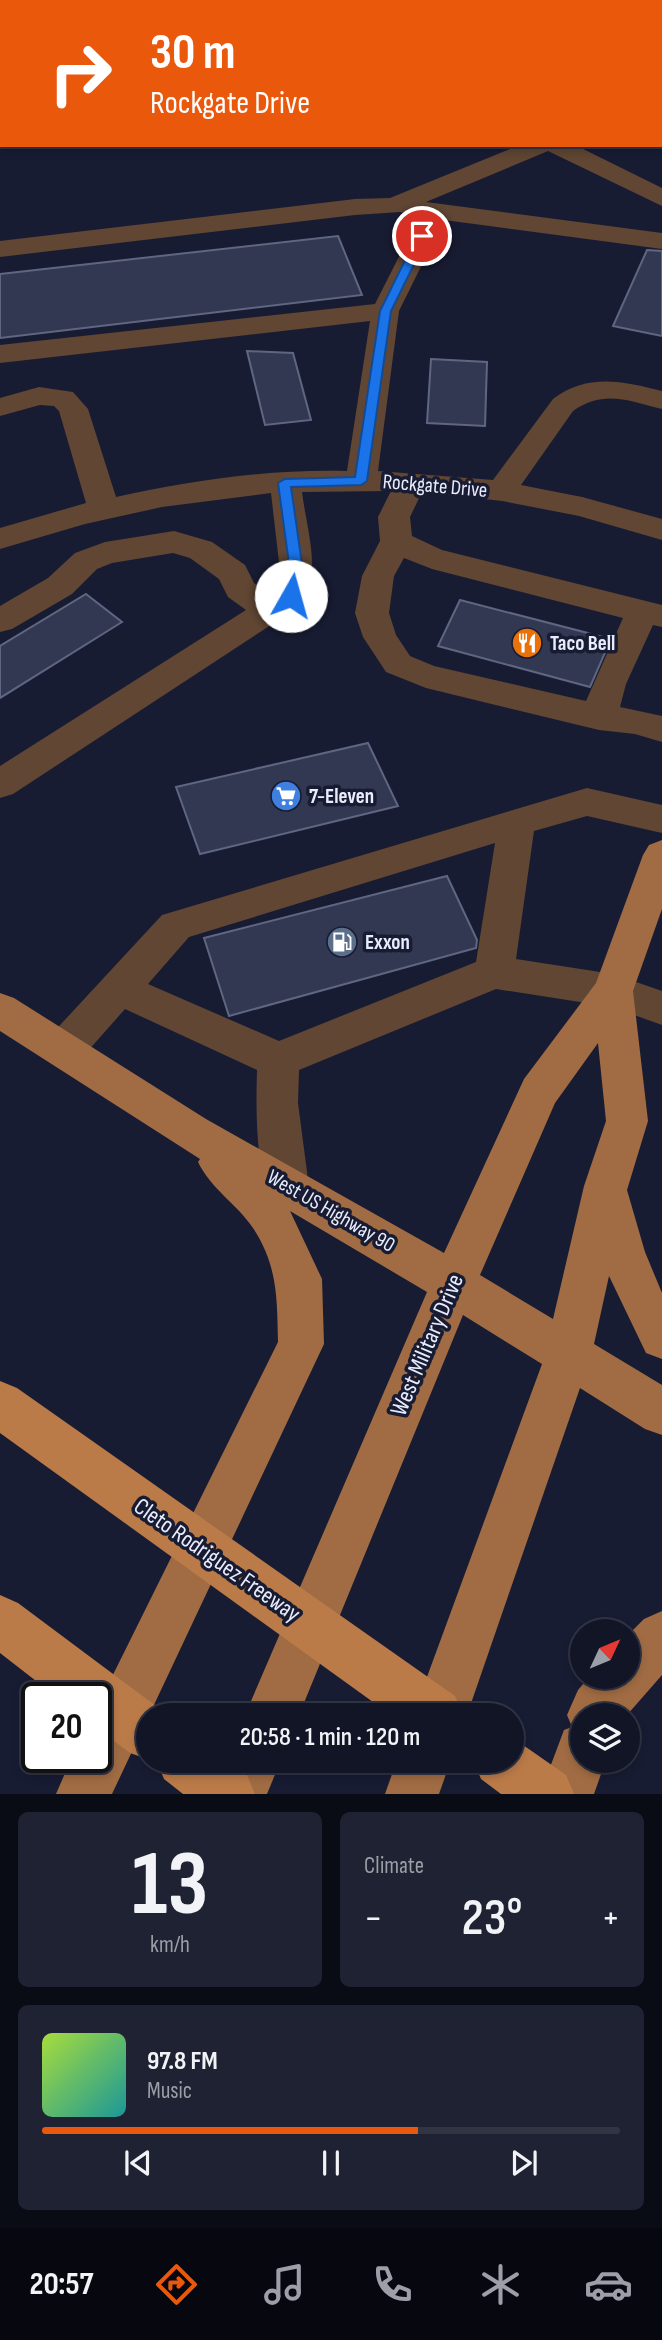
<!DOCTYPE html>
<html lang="en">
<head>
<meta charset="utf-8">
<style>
  :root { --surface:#121526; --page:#1f2232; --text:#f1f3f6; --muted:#9c9fa7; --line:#313443; --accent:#ea580c }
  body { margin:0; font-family:"Sofia Sans Condensed",sans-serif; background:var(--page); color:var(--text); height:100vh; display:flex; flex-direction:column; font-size:26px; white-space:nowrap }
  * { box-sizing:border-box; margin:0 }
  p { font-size:23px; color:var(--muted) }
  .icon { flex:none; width:38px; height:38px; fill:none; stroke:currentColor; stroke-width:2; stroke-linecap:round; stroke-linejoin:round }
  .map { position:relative; height:1794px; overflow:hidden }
  .details { display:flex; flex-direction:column; gap:18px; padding:18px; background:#0a0c15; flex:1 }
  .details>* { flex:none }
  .guide { position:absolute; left:0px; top:0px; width:663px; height:147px; box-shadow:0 4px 10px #0003,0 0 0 2px var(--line); background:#ea580c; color:#fff; overflow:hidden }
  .needle { width:46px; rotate:46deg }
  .tools { position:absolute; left:570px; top:1619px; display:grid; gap:14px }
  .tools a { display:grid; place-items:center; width:70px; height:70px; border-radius:50%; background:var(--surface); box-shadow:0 4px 10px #0003,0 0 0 2px var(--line); font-size:35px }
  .speed { position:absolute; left:21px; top:1682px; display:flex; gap:14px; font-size:35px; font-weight:700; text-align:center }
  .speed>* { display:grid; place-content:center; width:91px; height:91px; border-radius:50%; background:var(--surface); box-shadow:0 4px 10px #0003,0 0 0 2px var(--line); line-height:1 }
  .speed .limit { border:4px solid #111; border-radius:10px; background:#fff; color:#111 }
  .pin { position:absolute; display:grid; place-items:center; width:60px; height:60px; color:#fff; margin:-30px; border:4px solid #fff; border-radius:50%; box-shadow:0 2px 7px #0007 }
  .me { position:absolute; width:77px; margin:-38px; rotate:7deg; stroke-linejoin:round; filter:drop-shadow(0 0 5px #0008) }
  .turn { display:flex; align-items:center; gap:24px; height:147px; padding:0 35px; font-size:32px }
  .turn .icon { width:91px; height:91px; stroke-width:2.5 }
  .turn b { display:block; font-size:49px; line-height:60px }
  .big { font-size:52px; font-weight:600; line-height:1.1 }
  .details .widget { flex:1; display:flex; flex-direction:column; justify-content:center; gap:10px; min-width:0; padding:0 24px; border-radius:10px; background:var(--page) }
  .details .dial { align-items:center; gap:0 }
  .dial b { font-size:91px; line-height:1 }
  .song { display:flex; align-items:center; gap:21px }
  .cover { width:84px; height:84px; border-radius:10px; background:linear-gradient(135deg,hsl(80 70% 55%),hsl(180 70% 35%)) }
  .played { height:7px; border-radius:4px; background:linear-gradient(90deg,var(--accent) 65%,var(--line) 65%) }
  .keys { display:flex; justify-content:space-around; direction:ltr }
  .heat { display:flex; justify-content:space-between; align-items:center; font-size:38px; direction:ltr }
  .details .tiles { flex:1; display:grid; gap:18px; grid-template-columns:1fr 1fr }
  .widget:last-child { grid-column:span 2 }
  .trip { position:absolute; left:136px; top:1703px; width:388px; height:70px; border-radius:35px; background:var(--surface); box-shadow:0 4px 10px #0003,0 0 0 2px var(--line); font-weight:600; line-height:70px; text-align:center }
  .tab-bar { display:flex; height:112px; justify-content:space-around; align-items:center; background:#07080f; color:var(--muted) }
  .tab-bar .icon { width:49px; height:49px }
  .tab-bar .on { color:var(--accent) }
  .tab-bar b { font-size:32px; color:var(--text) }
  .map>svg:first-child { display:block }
</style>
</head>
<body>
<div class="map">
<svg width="662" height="1794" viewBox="0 0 662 1794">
  <rect width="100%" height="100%" fill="#181c33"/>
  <!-- building -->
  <g fill="#323851" stroke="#5f6682" stroke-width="2">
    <polygon points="338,236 362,295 0,338 0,274"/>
    <polygon points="647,250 662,251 662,336 613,326"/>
    <polygon points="247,351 293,353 311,420 265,425"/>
    <polygon points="431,359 487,362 485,426 427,423"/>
    <polygon points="86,594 122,622 0,698 0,646"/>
    <polygon points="460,600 611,639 590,687 438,646"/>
    <polygon points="368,743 398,806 200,854 176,787"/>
    <polygon points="447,876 477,940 476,948 229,1016 204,938"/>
  </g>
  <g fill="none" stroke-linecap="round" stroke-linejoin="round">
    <!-- minor -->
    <g fill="#604633" fill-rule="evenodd">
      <rect x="0" y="57" width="2" height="14"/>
      <path d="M 520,145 L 575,145 L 662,188 L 662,206 L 548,151 L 426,202 L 662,233 L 662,249 L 444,220 L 399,311 L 378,471 L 493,480 L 553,399 C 587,373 623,381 662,391 L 662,409 C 629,401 604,389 573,411 L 521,485 L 582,497 L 662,519 L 662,540 L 579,516 L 502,501 L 422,492 L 410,517 L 412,536 L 442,550 L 662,605 L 662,627 L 653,625 L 626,684 L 620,707 L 662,716 L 662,742 L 635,734 L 599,730 L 426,688 L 386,672 L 363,637 L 355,613 L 362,576 L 380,541 L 378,517 L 391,491 L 302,492 C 306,526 322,573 303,604 L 13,794 L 0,798 L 0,766 L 246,610 L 228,597 L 219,579 L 190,558 L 173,553 L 112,563 L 97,569 L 72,594 L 12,629 L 0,632 L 0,606 L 48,578 L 75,553 L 105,542 L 174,531 L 212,542 L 245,565 L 254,583 L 270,594 L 276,590 L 280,571 L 271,493 L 162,507 L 85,524 L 0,549 L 0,528 L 86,503 L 59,411 L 54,406 L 40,405 L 0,416 L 0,398 L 39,387 L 73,392 L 88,409 L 116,497 C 191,480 270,469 347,471 L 370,321 L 0,363 L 0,345 L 375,304 L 419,217 L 400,212 L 355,215 L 0,257 L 0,241 L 355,199 L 390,198 ZM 404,558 L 432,569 L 623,618 L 586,701 L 434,666 L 410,656 L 396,635 L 389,613 L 394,576 Z"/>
      <path d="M 587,788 L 662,805 L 662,833 L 587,816 L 534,831 L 516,959 L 613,974 L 662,991 L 662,1025 L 612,1007 L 496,989 L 299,1070 L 298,1103 L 309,1187 L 302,1201 L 287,1207 L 272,1201 C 255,1166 256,1108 257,1070 L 125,1009 L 79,1061 L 64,1066 L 49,1061 L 43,1049 L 49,1037 L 162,915 ZM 495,843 L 476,962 L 279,1041 L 148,984 L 189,937 Z"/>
    </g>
    <!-- major -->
    <g fill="#a16c43" fill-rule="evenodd">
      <path d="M 662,840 L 662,909 L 633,991 L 648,1121 L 627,1190 L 645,1252 L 662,1293 L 662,1359 L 646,1353 L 609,1276 L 594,1344 L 662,1385 L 662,1435 L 645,1429 L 580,1388 L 467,1715 L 413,1715 L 542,1364 L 463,1315 L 299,1715 L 245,1715 L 427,1292 L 290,1211 L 322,1279 L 324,1344 L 112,1794 L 56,1794 L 72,1757 L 96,1757 L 96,1709 L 278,1342 C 277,1299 278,1266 253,1228 C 237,1204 211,1189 198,1162 L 200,1159 L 0,1031 L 0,993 L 14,998 L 206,1119 L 444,1253 L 524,1079 L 596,983 L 643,855 L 649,845 ZM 598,1043 L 606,1121 L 584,1186 L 553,1319 L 480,1275 L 555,1103 Z"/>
      <polygon points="662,1611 662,1675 627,1715 583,1715 583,1760 606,1760 594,1794 540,1794 564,1730 572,1727 567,1715 578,1690 590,1676 628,1676 628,1635 644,1619"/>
      <polygon points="227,1760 281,1760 267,1794 213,1794"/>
      <polygon points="397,1760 451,1760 439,1794 385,1794"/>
    </g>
    <!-- highway -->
    <g fill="#bb7b49" fill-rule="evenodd">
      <polygon points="0,1381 17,1388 455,1696 463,1715 391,1715 0,1433"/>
      <polygon points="0,1595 18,1603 168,1715 149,1715 150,1760 130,1753 96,1727 96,1698 58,1698 0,1653"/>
      <polygon points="513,1738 566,1775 574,1794 501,1794 481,1779 473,1760 513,1760"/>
      <polygon points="156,1760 228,1760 247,1775 255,1794 183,1794 164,1779"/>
    </g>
  </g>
  <!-- route -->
  <polygon fill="#1a73e8" stroke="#114b97" stroke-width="2" points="422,233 428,236 391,311 367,481 361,485 291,487 303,571 298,596 291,601 286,599 284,596 290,571 278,483 285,479 355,477 380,311 417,236"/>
  <!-- icons -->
  <defs>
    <g id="restaurant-disc" transform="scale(1.575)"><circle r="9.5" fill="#e8710a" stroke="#181c33"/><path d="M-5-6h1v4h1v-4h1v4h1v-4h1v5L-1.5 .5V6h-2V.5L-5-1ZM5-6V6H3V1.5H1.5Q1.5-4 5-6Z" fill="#fff"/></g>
    <g id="supermarket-disc" transform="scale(1.575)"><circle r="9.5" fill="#3f7fe0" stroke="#181c33"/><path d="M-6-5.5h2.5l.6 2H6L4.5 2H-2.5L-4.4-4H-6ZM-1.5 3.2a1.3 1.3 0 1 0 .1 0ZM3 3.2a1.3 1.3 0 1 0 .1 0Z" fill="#fff"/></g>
    <g id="fuel-disc" transform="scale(1.575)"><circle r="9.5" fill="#5c6f8a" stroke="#181c33"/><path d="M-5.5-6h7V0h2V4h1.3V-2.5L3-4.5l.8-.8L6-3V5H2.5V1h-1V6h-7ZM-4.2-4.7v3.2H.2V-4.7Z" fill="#fff"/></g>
  </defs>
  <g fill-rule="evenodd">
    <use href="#restaurant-disc" x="527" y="643"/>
    <use href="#supermarket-disc" x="286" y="796"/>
    <use href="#fuel-disc" x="342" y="942"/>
  </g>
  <g text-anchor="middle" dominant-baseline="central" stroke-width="7" stroke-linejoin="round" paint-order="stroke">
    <!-- street labels -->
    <g font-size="21" fill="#e8ecfd" stroke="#181c33">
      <text transform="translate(435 486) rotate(5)">Rockgate Drive</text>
      <text transform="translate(331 1211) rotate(30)">West US Highway 90</text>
    </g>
    <!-- poi labels -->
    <g font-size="21" font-weight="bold" fill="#e8ecfd" stroke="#181c33" text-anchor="start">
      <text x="550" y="643">Taco Bell</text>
      <text x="309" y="796">7-Eleven</text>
      <text x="365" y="942">Exxon</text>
    </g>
    <!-- near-street labels -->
    <g font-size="24" fill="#e8ecfd" stroke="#181c33">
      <text transform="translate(427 1345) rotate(-67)">West Military Drive</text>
      <text transform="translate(217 1560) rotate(35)">Cleto Rodriguez Freeway</text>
    </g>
  </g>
</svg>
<div class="tools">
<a><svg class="needle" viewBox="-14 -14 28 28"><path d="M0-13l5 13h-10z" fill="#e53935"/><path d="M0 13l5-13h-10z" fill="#9c9fa7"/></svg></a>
<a><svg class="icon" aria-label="layers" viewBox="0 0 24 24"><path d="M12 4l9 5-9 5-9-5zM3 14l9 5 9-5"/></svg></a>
</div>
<div class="speed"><div class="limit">20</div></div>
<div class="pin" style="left:422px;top:236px;background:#d93025"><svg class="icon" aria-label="arrive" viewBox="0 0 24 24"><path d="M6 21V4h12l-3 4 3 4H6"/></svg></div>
<svg class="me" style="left:291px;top:596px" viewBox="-20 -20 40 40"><circle r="19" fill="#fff"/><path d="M0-13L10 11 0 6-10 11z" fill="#1a73e8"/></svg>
<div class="trip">20:58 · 1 min · 120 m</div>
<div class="guide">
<div class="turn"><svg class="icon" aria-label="right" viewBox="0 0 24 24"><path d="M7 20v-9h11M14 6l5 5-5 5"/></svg><div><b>30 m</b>Rockgate Drive</div></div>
</div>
</div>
<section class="details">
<div class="tiles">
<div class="widget dial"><b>13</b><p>km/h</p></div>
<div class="widget"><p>Climate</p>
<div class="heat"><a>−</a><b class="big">23°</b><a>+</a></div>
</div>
<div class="widget">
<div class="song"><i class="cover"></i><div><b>97.8 FM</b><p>Music</p></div></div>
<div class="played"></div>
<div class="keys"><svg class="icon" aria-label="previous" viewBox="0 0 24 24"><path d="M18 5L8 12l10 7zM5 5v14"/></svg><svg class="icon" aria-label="pause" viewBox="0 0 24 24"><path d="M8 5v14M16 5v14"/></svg><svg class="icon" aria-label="next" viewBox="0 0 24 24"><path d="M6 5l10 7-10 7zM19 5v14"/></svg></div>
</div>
</div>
</section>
<nav class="tab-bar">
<b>20:57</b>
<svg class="icon on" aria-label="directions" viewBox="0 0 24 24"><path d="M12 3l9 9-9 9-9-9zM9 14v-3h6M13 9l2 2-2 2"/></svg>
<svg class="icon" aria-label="music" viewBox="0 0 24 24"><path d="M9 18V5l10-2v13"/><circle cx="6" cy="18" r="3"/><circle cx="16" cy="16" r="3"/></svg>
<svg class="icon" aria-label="phone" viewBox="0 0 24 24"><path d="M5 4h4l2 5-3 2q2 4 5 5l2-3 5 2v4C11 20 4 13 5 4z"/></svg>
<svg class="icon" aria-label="climate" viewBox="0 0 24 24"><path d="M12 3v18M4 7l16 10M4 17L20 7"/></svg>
<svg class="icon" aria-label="car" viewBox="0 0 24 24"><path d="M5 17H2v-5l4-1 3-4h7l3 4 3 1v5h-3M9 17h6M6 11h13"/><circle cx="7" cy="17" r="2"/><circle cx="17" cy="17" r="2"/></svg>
</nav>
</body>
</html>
